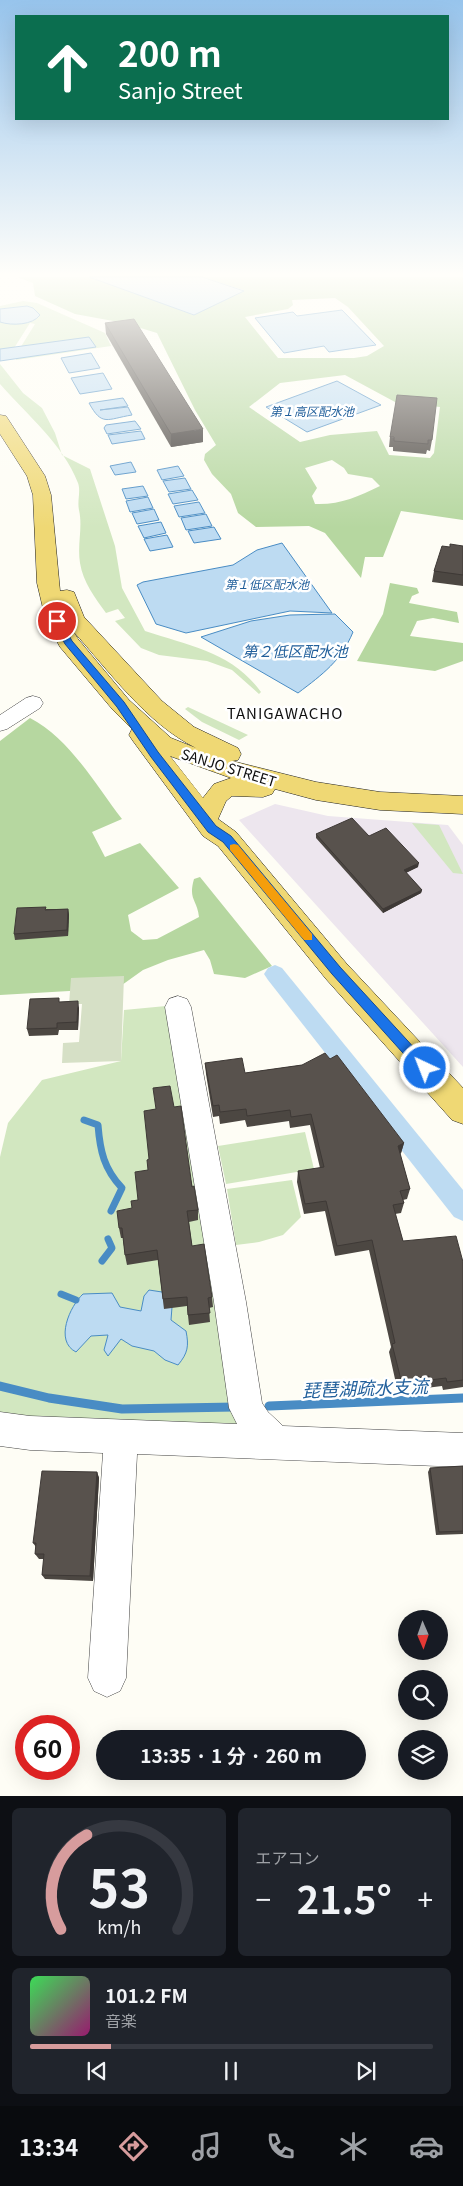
<!DOCTYPE html>
<html lang="ja">
<head>
<meta charset="utf-8">
<style>
  :root { --surface:#171b24; --page:#20242c; --text:#f1f3f6; --muted:#9ea1a6; --line:#363941; --accent:#d79c9d }
  body { margin:0; font-family:Georgia,"Noto Sans JP",serif; background:var(--page); color:var(--text); height:100vh; display:flex; flex-direction:column; font-size:19px; white-space:nowrap }
  * { box-sizing:border-box; margin:0 }
  p { font-size:16px; color:var(--muted) }
  .icon { flex:none; width:28px; height:28px; fill:none; stroke:currentColor; stroke-width:2; stroke-linecap:round; stroke-linejoin:round }
  .map { position:relative; height:1796px; overflow:hidden }
  .drawer { display:flex; flex-direction:column; gap:12px; padding:12px; background:#0d0f14; flex:1 }
  .drawer>* { flex:none }
  .guide { position:absolute; left:15px; top:15px; width:434px; height:105px; border-radius:0px; box-shadow:0 5px 20px #0002; background:#0b6e4f; color:#fff; overflow:hidden }
  .needle { width:32px; rotate:178deg }
  .fabs { position:absolute; left:398px; top:1610px; display:grid; gap:10px }
  .fabs a { display:grid; place-items:center; width:50px; height:50px; border-radius:50%; background:var(--surface); box-shadow:0 5px 20px #0002; font-size:25px }
  .speed { position:absolute; left:15px; top:1715px; display:flex; gap:10px; font-size:25px; font-weight:700; text-align:center }
  .speed>* { display:grid; place-content:center; width:65px; height:65px; border-radius:50%; background:var(--surface); box-shadow:0 5px 20px #0002; line-height:1 }
  .speed .limit { border:8px solid #d22; background:#fff; color:#111 }
  .pin { position:absolute; display:grid; place-items:center; width:42px; height:42px; color:#fff; margin:-21px; border:2px solid #fff; border-radius:50%; box-shadow:0 1px 5px #0007 }
  .me { position:absolute; width:55px; margin:-28px; rotate:317deg; stroke-linejoin:round; filter:drop-shadow(0 0 4px #0008) }
  .turn { display:flex; align-items:center; gap:18px; height:105px; padding:0 20px; font-size:22px }
  .turn .icon { width:65px; height:65px; stroke-width:2.5 }
  .turn b { display:block; font-size:35px; line-height:42px }
  .big { font-size:38px; font-weight:700; line-height:1.1 }
  .drawer .tile { flex:1; display:flex; flex-direction:column; justify-content:center; gap:8px; min-width:0; padding:0 18px; border-radius:8px; background:var(--page) }
  .drawer .dial { align-items:center; gap:0 }
  .dial svg { height:130px; overflow:visible; fill:none; stroke:var(--line); stroke-width:7; stroke-linecap:round; text-anchor:middle }
  .dial text { fill:var(--text); stroke:none }
  .song { display:flex; align-items:center; gap:15px }
  .cover { width:60px; height:60px; border-radius:8px; background:linear-gradient(135deg,hsl(130 70% 55%),hsl(320 70% 35%)) }
  .played { height:5px; border-radius:2px; background:linear-gradient(90deg,var(--accent) 20%,var(--line) 20%) }
  .keys { display:flex; justify-content:space-around; direction:ltr }
  .heat { display:flex; justify-content:space-between; align-items:center; font-size:28px; direction:ltr }
  .drawer .tiles { flex:1; display:grid; gap:12px; grid-template-columns:1fr 1fr }
  .tile:last-child { grid-column:span 2 }
  .trip { position:absolute; left:96px; top:1730px; width:270px; height:50px; border-radius:25px; background:var(--surface); box-shadow:0 5px 20px #0002; font-weight:700; line-height:50px; text-align:center }
  .dock { display:flex; height:80px; justify-content:space-around; align-items:center; background:#090b0e; color:var(--muted) }
  .dock .icon { width:35px; height:35px }
  .dock .on { color:var(--accent) }
  .dock b { font-size:22px; color:var(--text) }
  .map>svg:first-child { display:block }
</style>
</head>
<body>
<div class="map">
<svg width="463" height="1796" viewBox="0 0 463 1796">
  <rect width="100%" height="100%" fill="#fefdf5"/>
  <!-- industrial -->
  <polygon fill="#ede6ee" points="275,804 328,816 448,825 463,845 463,1067 239,820"/>
  <!-- green -->
  <g fill="#d2e7c0">
    <path d="M 23,301 L 37,303 L 105,333 L 111,346 L 16,360 L 17,353 L 35,324 L 30,323 L 9,356 L 0,353 L 0,322 C 12,326 29,323 39,317 L 27,306 L 0,309 L 0,306 Z"/>
    <path d="M 0,364 L 23,393 L 42,408 L 55,433 L 62,455 L 90,469 L 115,546 L 122,588 L 145,631 C 190,646 232,652 261,692 L 259,694 L 232,670 L 207,661 L 159,655 L 141,648 L 115,621 L 125,618 L 118,609 L 106,613 C 95,598 83,582 80,563 C 77,544 83,528 79,510 C 77,501 81,491 78,483 C 63,444 27,415 0,384 Z"/>
    <polygon points="188,707 248,735 239,740 202,722 185,709"/>
    <polygon points="412,823 439,825 463,874 453,873"/>
    <polygon points="166,1006 246,1425 0,1420 0,1157 8,1123 42,1080 121,1061 124,1010"/>
    <polygon points="305,1132 314,1169 226,1184 218,1146"/>
    <polygon points="292,1180 301,1217 283,1235 259,1242 236,1245 227,1189"/>
  </g>
  <!-- forest -->
  <g fill="#b6d7a0" fill-rule="evenodd">
    <path d="M 17,277 L 90,277 L 194,315 L 243,290 L 202,277 L 463,277 L 463,520 L 401,511 L 383,557 L 365,557 L 361,578 L 325,533 L 309,526 L 256,527 L 238,513 L 231,494 L 212,474 L 204,460 L 205,454 L 216,445 L 195,410 L 157,333 L 124,323 L 75,314 L 35,296 L 33,283 ZM 335,298 L 348,307 L 384,346 L 367,356 L 354,358 L 278,358 L 245,317 L 288,309 L 293,305 L 292,300 ZM 345,375 L 395,402 L 440,407 L 434,453 L 430,458 L 389,455 L 377,431 L 330,435 L 300,442 L 249,407 L 280,383 ZM 332,460 L 344,468 L 348,474 L 372,478 L 380,486 C 357,497 340,505 315,504 L 312,496 L 317,488 L 305,468 Z"/>
    <polygon points="390,583 417,588 419,593 412,596 409,603 457,612 459,623 433,618 417,621 410,636 463,643 463,661 435,671 357,661 383,614"/>
    <path d="M 30,718 C 70,739 95,784 122,819 L 92,832 L 105,857 L 140,843 L 179,888 L 128,915 L 131,931 L 143,940 L 157,939 L 199,917 C 197,899 188,900 194,879 L 200,877 L 272,966 L 245,978 L 214,974 L 210,960 L 204,950 L 168,960 L 143,970 L 122,985 L 104,989 L 0,995 L 0,741 Z"/>
  </g>
  <!-- cemetery -->
  <polygon fill="#d6e0c6" points="124,976 121,1061 62,1063 63,1043 79,1042 82,1004 69,1004 71,978"/>
  <!-- water -->
  <g fill="#bddbf2" stroke="#498cc4">
    <polygon points="89,277 202,277 244,291 194,315"/>
    <path d="M 27,306 L 33,308 L 40,315 C 33,325 12,326 0,322 L 0,309 Z"/>
    <polygon points="342,310 376,345 329,352 324,346 284,353 255,318 293,312 297,316"/>
    <polygon points="89,337 96,347 0,361 0,349"/>
    <polygon points="91,353 100,368 69,373 61,358"/>
    <polygon points="103,373 112,389 80,394 71,378"/>
    <polygon points="337,381 381,405 307,432 266,407"/>
    <path d="M 123,398 L 128,406 L 100,410 L 128,407 L 132,415 C 107,419 102,427 89,403 Z"/>
    <polygon points="135,421 141,429 107,434 104,428 106,425"/>
    <polygon points="141,431 145,439 112,444 108,435"/>
    <polygon points="131,462 136,472 115,475 110,466"/>
    <polygon points="178,466 184,476 162,480 157,470"/>
    <polygon points="185,478 191,489 169,492 163,481"/>
    <polygon points="143,486 148,496 126,499 122,489"/>
    <polygon points="192,490 198,500 173,504 168,494"/>
    <polygon points="148,497 153,508 130,512 126,501"/>
    <polygon points="199,502 205,513 179,517 174,506"/>
    <polygon points="154,509 159,520 137,524 132,513"/>
    <polygon points="206,514 212,526 186,530 181,518"/>
    <polygon points="161,522 166,533 144,538 138,526"/>
    <polygon points="214,527 221,539 194,543 188,531"/>
    <polygon points="167,535 173,547 150,551 144,539"/>
    <polygon points="282,543 332,613 290,611 186,633 156,624 137,585 143,582 233,565 257,550"/>
    <path d="M 335,614 L 353,632 C 341,661 323,674 298,693 L 201,637 L 251,621 L 290,615 Z"/>
    <path d="M 149,1290 L 162,1292 L 172,1307 L 171,1320 L 186,1331 C 189,1346 188,1353 178,1365 L 165,1360 L 154,1351 L 132,1346 L 121,1339 L 108,1356 L 104,1350 L 108,1335 L 91,1336 L 76,1352 C 54,1341 70,1306 83,1294 L 112,1293 L 120,1307 L 141,1311 L 144,1296 Z"/>
  </g>
  <g fill="none" stroke-linecap="round" stroke-linejoin="round">
    <!-- stream-far1 -->
    <g stroke="#498cc4" stroke-width="7">
      <path d="M 84,1120 L 98,1125 C 100,1151 104,1169 122,1188 L 111,1211"/>
      <polyline points="102,1261 112,1248 108,1239"/>
      <polyline points="61,1294 76,1300"/>
    </g>
    <!-- stream -->
    <g stroke="#498cc4" stroke-width="9">
      <polyline points="0,1386 49,1398 122,1409 235,1407"/>
      <polyline points="269,1406 463,1398"/>
    </g>
    <!-- canal -->
    <polygon fill="#bddbf2" fill-rule="evenodd" points="275,965 282,968 463,1190 463,1221 454,1217 268,980 264,974 268,968"/>
    <!-- minor casing -->
    <g stroke="#434343" stroke-width="1">
      <g id="minor">
        <polygon points="33,696 40,698 43,703 40,708 7,729 0,731 0,715 26,698"/>
        <polygon points="178,996 187,999 191,1007 246,1302 262,1403 268,1412 283,1426 463,1433 463,1467 137,1454 126,1678 120,1691 107,1697 94,1691 88,1678 103,1453 30,1450 0,1446 0,1412 30,1416 237,1424 229,1408 214,1302 165,1007 169,999"/>
      </g>
    </g>
    <!-- major casing -->
    <g stroke="#212121" stroke-width="1">
      <path id="major" d="M 0,415 L 6,416 L 45,476 L 51,495 L 60,591 L 67,590 L 74,592 L 84,617 L 162,701 L 194,727 L 238,748 L 241,754 L 238,760 L 232,761 L 316,782 L 380,792 L 463,796 L 463,814 L 380,810 L 316,800 L 275,789 L 272,794 L 263,797 L 232,796 L 226,801 L 218,819 L 236,832 L 346,963 L 463,1088 L 463,1124 L 452,1120 L 326,979 L 218,846 L 203,836 L 133,741 L 129,735 L 132,729 L 113,710 L 60,647 L 46,621 L 37,583 L 33,495 L 27,476 L 0,434 ZM 73,631 C 110,672 146,723 196,748 L 171,738 L 129,700 L 78,639 ZM 170,756 L 231,778 L 214,784 L 203,798 Z"/>
    </g>
    <!-- minor -->
    <use href="#minor" fill="#fff" fill-rule="evenodd"/>
    <!-- major -->
    <use href="#major" fill="#efd874" fill-rule="evenodd"/>
  </g>
  <!-- wall -->
  <g fill="#4c4742">
    <polygon points="105,323 203,442 171,447 106,334"/>
    <polygon points="390,437 432,440 430,451 427,450 426,454 393,451 393,447 389,447"/>
    <polygon points="463,546 463,586 432,582 434,571 450,547"/>
    <polygon points="316,834 369,836 418,867 406,873 422,890 421,893 383,913 316,838"/>
    <polygon points="46,909 68,909 69,915 68,936 15,940 14,934"/>
    <polygon points="60,1002 79,1008 78,1030 59,1030 58,1035 29,1036 27,1029"/>
    <polygon points="330,1059 404,1143 401,1153 400,1154 410,1189 407,1199 403,1200 404,1203 401,1213 395,1214 403,1241 463,1262 463,1387 443,1390 442,1386 426,1388 425,1384 397,1388 389,1352 391,1347 369,1250 335,1256 325,1211 304,1214 297,1182 298,1171 320,1168 310,1125 290,1128 289,1121 247,1127 245,1120 220,1124 219,1116 213,1117 206,1074 205,1063 245,1073 302,1065"/>
    <polygon points="174,1107 198,1210 198,1220 189,1222 192,1246 212,1297 213,1307 209,1308 210,1322 189,1325 187,1306 164,1309 158,1260 127,1265 125,1255 123,1238 121,1238 119,1228 138,1200 148,1170 149,1159"/>
    <polygon points="463,1466 463,1534 436,1535 428,1472 430,1468"/>
    <polygon points="97,1472 99,1478 93,1581 45,1579 42,1575 44,1559 39,1559 35,1554 36,1547 33,1543"/>
  </g>
  <!-- shaded-wall -->
  <g fill="#3e3936">
    <polygon points="203,429 203,442 171,447 171,434"/>
    <polygon points="419,863 418,867 403,874 404,870"/>
    <polygon points="422,890 421,893 383,913 383,909"/>
    <polygon points="68,909 69,915 68,936 67,930"/>
    <polygon points="78,1001 79,1008 78,1030 77,1022"/>
    <polygon points="404,1143 401,1153 395,1157 398,1146"/>
    <polygon points="97,1472 99,1478 93,1581 90,1576"/>
  </g>
  <!-- building -->
  <g fill="#58524d" stroke="#3e3936">
    <polygon points="134,319 203,429 171,434 105,323"/>
    <polygon points="397,395 437,398 432,440 428,440 428,444 394,441 394,437 390,437"/>
    <polygon points="450,544 463,546 463,575 434,571 442,546 450,547"/>
    <polygon points="352,818 369,836 386,828 419,863 404,870 422,890 383,909 316,834"/>
    <polygon points="46,907 45,910 68,909 67,930 14,934 17,908"/>
    <polygon points="59,998 59,1002 78,1001 77,1022 57,1023 57,1028 27,1029 30,999"/>
    <polygon points="325,1053 330,1059 337,1055 404,1143 398,1146 410,1189 400,1191 404,1203 393,1205 403,1241 456,1236 463,1262 463,1380 447,1382 446,1378 430,1380 429,1376 401,1380 392,1344 395,1343 372,1240 337,1246 326,1201 305,1204 298,1171 324,1167 311,1114 291,1117 290,1110 247,1116 246,1109 220,1112 219,1105 213,1106 205,1063 242,1058 245,1073 302,1065"/>
    <polygon points="170,1086 174,1107 181,1106 192,1187 194,1186 198,1210 187,1211 192,1246 204,1244 212,1297 208,1298 210,1313 188,1315 187,1297 163,1299 157,1250 125,1255 122,1228 119,1228 117,1211 132,1208 131,1201 138,1200 135,1172 148,1170 147,1160 149,1159 144,1111 156,1109 153,1088"/>
    <polygon points="463,1466 463,1531 439,1532 430,1468"/>
    <polygon points="42,1471 97,1472 90,1576 42,1575 44,1554 35,1554 36,1543 33,1543"/>
  </g>
  <!-- sky -->
  <linearGradient id="sky" x2="0" y2="1"><stop stop-color="#97c4ec"/><stop offset="0.52" stop-color="#fffefa"/><stop offset="1" stop-color="#fffefa" stop-opacity="0"/></linearGradient>
  <rect width="463" height="528" fill="url(#sky)"/>
  <!-- route -->
  <polygon fill="#1a73e8" stroke="#114b97" points="54,619 60,619 72,641 124,702 158,752 216,826 231,836 340,967 429,1064 431,1068 429,1072 420,1072 332,974 223,842 208,832 151,757 117,707 65,644 53,621"/>
  <!-- slow -->
  <polygon fill="#f59e0b" points="234,844 238,845 312,934 312,940 304,940 230,850 230,845"/>
  <g text-anchor="middle" dominant-baseline="central" stroke-width="5" stroke-linejoin="round" paint-order="stroke">
    <!-- far-water labels -->
    <g font-size="12" font-style="italic" fill="#215f9b" stroke="#fff">
      <text x="312" y="410">第１高区配水池</text>
      <text x="267" y="583">第１低区配水池</text>
    </g>
    <!-- street labels -->
    <g font-size="14" fill="#101010" stroke="#fff">
      <text transform="translate(229 767) rotate(17)">SANJO STREET</text>
    </g>
    <!-- water labels -->
    <g font-size="15" font-style="italic" fill="#215f9b" stroke="#fff">
      <text x="295" y="650">第２低区配水池</text>
    </g>
    <!-- neighbourhood labels -->
    <g font-size="15" letter-spacing="1" fill="#101010" stroke="#fff">
      <text x="285" y="712">TANIGAWACHO</text>
    </g>
    <!-- near-water labels -->
    <g font-size="18" font-style="italic" fill="#215f9b" stroke="#fff">
      <text transform="translate(365 1387) rotate(-2)">琵琶湖疏水支流</text>
    </g>
  </g>
</svg>
<div class="fabs">
<a><svg class="needle" viewBox="-14 -14 28 28"><path d="M0-13l5 13h-10z" fill="#e53935"/><path d="M0 13l5-13h-10z" fill="#9ea1a6"/></svg></a>
<a><svg class="icon" aria-label="search" viewBox="0 0 24 24"><circle cx="10" cy="10" r="6"/><path d="M15 15l6 6"/></svg></a>
<a><svg class="icon" aria-label="layers" viewBox="0 0 24 24"><path d="M12 4l9 5-9 5-9-5zM3 14l9 5 9-5"/></svg></a>
</div>
<div class="speed"><div class="limit">60</div></div>
<div class="pin" style="left:57px;top:621px;background:#d93025"><svg class="icon" aria-label="arrive" viewBox="0 0 24 24"><path d="M6 21V4h12l-3 4 3 4H6"/></svg></div>
<svg class="me" style="left:425px;top:1068px" viewBox="-20 -20 40 40"><circle r="17" fill="#1a73e8" stroke="#fff" stroke-width="3"/><path d="M0-11L8 9 0 5-8 9z" fill="#fff"/></svg>
<div class="trip">13:35 · 1 分 · 260 m</div>
<div class="guide">
<div class="turn"><svg class="icon" aria-label="ahead" viewBox="0 0 24 24"><path d="M12 20V5M6 11l6-6 6 6"/></svg><div><b>200 m</b>Sanjo Street</div></div>
</div>
</div>
<section class="drawer">
<div class="tiles">
<div class="tile dial"><svg viewBox="0 0 100 80">
<path d="M14 69A42 42 0 1 1 86 69"/>
<path d="M14 69A42 42 0 0 1 30 11" stroke="#d79c9d"/>
<text x="50" y="56" font-size="32" font-weight="700">53</text>
<text x="50" y="72" font-size="11">km/h</text>
</svg></div>
<div class="tile"><p>エアコン</p>
<div class="heat"><a>−</a><b class="big">21.5°</b><a>+</a></div>
</div>
<div class="tile">
<div class="song"><i class="cover"></i><div><b>101.2 FM</b><p>音楽</p></div></div>
<div class="played"></div>
<div class="keys"><svg class="icon" aria-label="previous" viewBox="0 0 24 24"><path d="M18 5L8 12l10 7zM5 5v14"/></svg><svg class="icon" aria-label="pause" viewBox="0 0 24 24"><path d="M8 5v14M16 5v14"/></svg><svg class="icon" aria-label="next" viewBox="0 0 24 24"><path d="M6 5l10 7-10 7zM19 5v14"/></svg></div>
</div>
</div>
</section>
<nav class="dock">
<b>13:34</b>
<svg class="icon on" aria-label="directions" viewBox="0 0 24 24"><path d="M12 3l9 9-9 9-9-9zM9 14v-3h6M13 9l2 2-2 2"/></svg>
<svg class="icon" aria-label="music" viewBox="0 0 24 24"><path d="M9 18V5l10-2v13"/><circle cx="6" cy="18" r="3"/><circle cx="16" cy="16" r="3"/></svg>
<svg class="icon" aria-label="phone" viewBox="0 0 24 24"><path d="M5 4h4l2 5-3 2q2 4 5 5l2-3 5 2v4C11 20 4 13 5 4z"/></svg>
<svg class="icon" aria-label="climate" viewBox="0 0 24 24"><path d="M12 3v18M4 7l16 10M4 17L20 7"/></svg>
<svg class="icon" aria-label="car" viewBox="0 0 24 24"><path d="M5 17H2v-5l4-1 3-4h7l3 4 3 1v5h-3M9 17h6M6 11h13"/><circle cx="7" cy="17" r="2"/><circle cx="17" cy="17" r="2"/></svg>
</nav>
</body>
</html>
